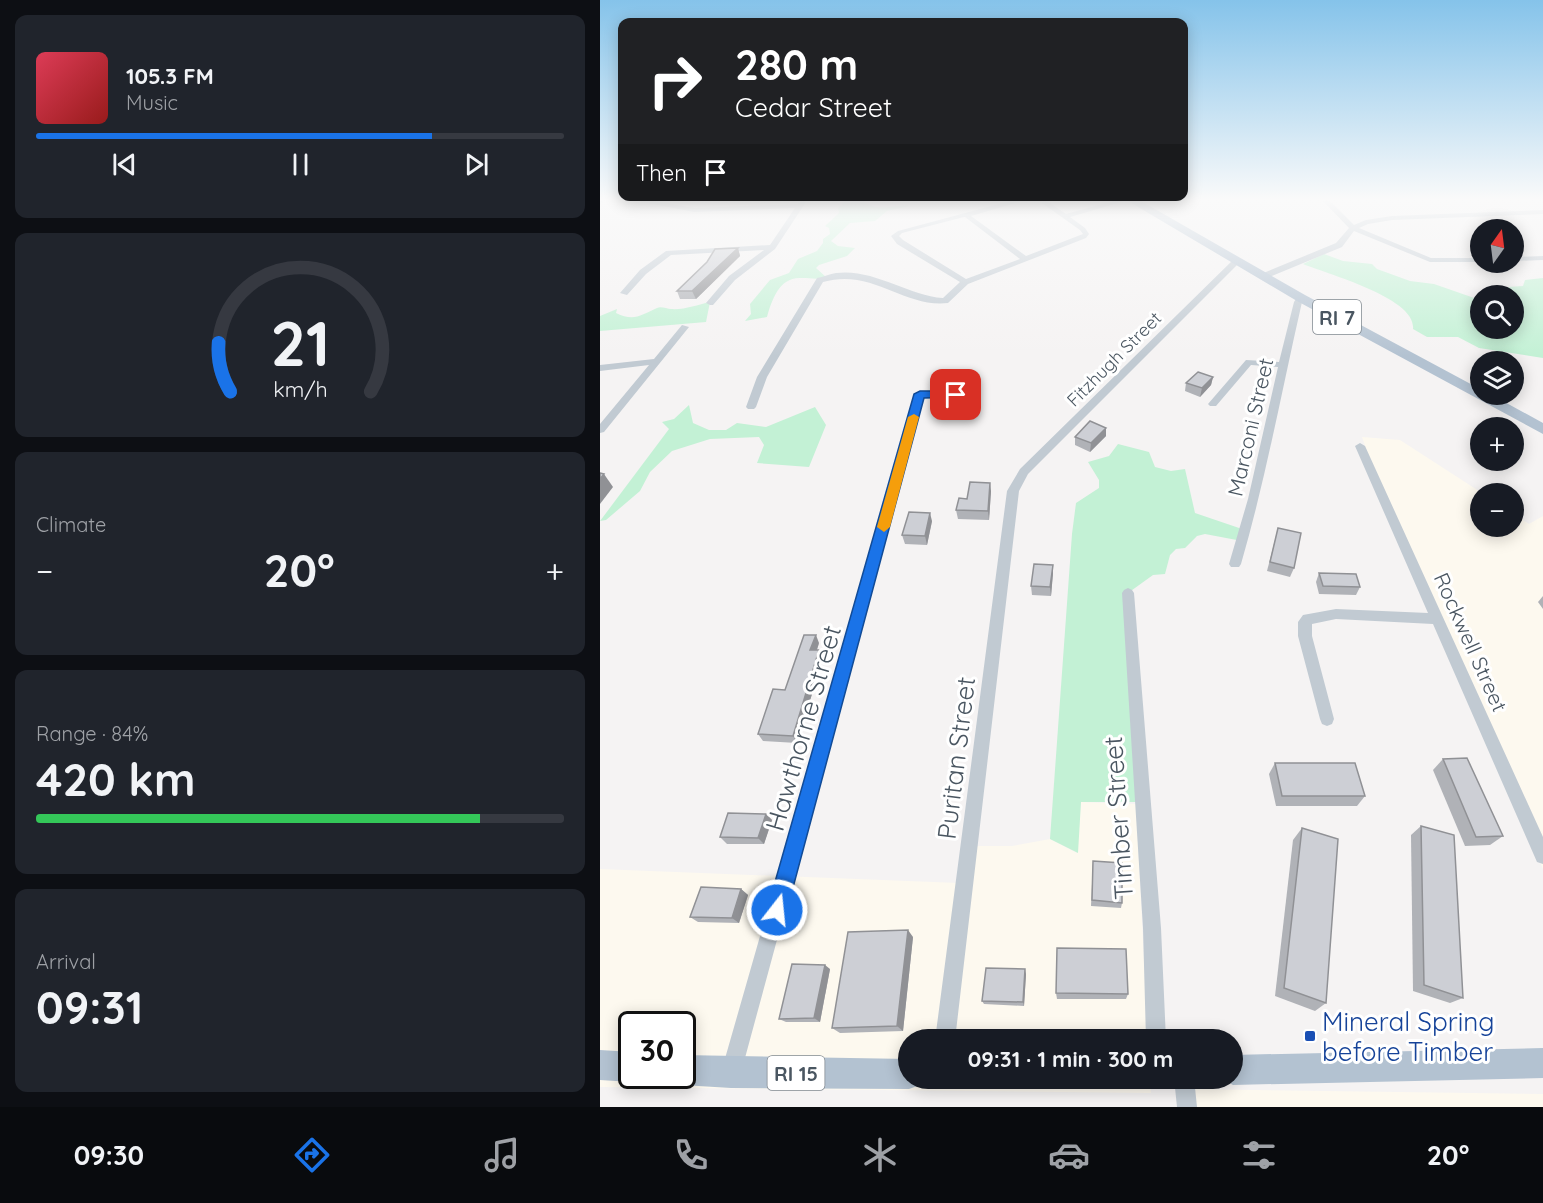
<!DOCTYPE html>
<html lang="en">
<head>
<meta charset="utf-8">
<style>
  :root { --surface:#171b24; --page:#20242c; --text:#f1f3f6; --muted:#9ea1a6; --line:#363941; --accent:#1a73e8 }
  body { margin:0; font-family:Quicksand,sans-serif; background:var(--page); color:var(--text); height:100vh; display:flex; flex-direction:column; font-size:22px; white-space:nowrap }
  * { box-sizing:border-box; margin:0 }
  p { font-size:20px; color:var(--muted) }
  .icon { flex:none; width:33px; height:33px; fill:none; stroke:currentColor; stroke-width:2; stroke-linecap:round; stroke-linejoin:round }
  .map { position:relative; flex:1; overflow:hidden }
  .details { display:flex; flex-direction:column; gap:15px; padding:15px; background:#0d0f14; width:600px }
  .details>* { flex:none }
  .top-card { position:absolute; left:18px; top:18px; width:570px; height:183px; border-radius:12px; box-shadow:0 3px 15px #0003; background:#202124; color:#fff; overflow:hidden }
  .needle { width:39px; rotate:14deg }
  .fabs { position:absolute; left:870px; top:219px; display:grid; gap:12px }
  .fabs a { display:grid; place-items:center; width:54px; height:54px; border-radius:50%; background:var(--surface); box-shadow:0 3px 15px #0003; font-size:30px }
  .speed { position:absolute; left:18px; top:1011px; display:flex; gap:12px; font-size:30px; font-weight:700; text-align:center }
  .speed>* { display:grid; place-content:center; width:78px; height:78px; border-radius:50%; background:var(--surface); box-shadow:0 3px 15px #0003; line-height:1 }
  .speed .limit { border:3px solid #111; border-radius:9px; background:#fff; color:#111 }
  .pin { position:absolute; display:grid; place-items:center; width:51px; height:51px; color:#fff; margin:-26px; border-radius:12px; box-shadow:0 3px 9px #0006 }
  .me { position:absolute; width:66px; margin:-33px; rotate:16deg; stroke-linejoin:round; filter:drop-shadow(0 0 4px #0008) }
  .turn { display:flex; align-items:center; gap:21px; height:126px; padding:0 18px; font-size:27px }
  .turn .icon { width:78px; height:78px; stroke-width:2.5 }
  .turn b { display:block; font-size:42px; line-height:51px }
  .then { display:flex; align-items:center; height:57px; padding:0 18px; background:#0003; gap:12px; font-size:22px }
  .big { font-size:45px; font-weight:700; line-height:1.1 }
  .details .card { flex:1; display:flex; flex-direction:column; justify-content:center; gap:9px; min-width:0; padding:0 21px; border-radius:12px; background:var(--page) }
  .details .dial { align-items:center; gap:0 }
  .dial svg { height:156px; overflow:visible; fill:none; stroke:var(--line); stroke-width:7; stroke-linecap:round; text-anchor:middle }
  .dial text { fill:var(--text); stroke:none }
  .song { display:flex; align-items:center; gap:18px }
  .cover { width:72px; height:72px; border-radius:9px; background:linear-gradient(135deg,hsl(350 70% 55%),hsl(0 70% 35%)) }
  .played { height:6px; border-radius:3px; background:linear-gradient(90deg,var(--accent) 75%,var(--line) 75%) }
  .keys { display:flex; justify-content:space-around; direction:ltr }
  .heat { display:flex; justify-content:space-between; align-items:center; font-size:33px; direction:ltr }
  .charge { height:9px; border-radius:4px; background:linear-gradient(90deg,#34c759 84%,var(--line) 0) }
  .trip { position:absolute; left:298px; top:1029px; width:345px; height:60px; border-radius:30px; background:var(--surface); box-shadow:0 3px 15px #0003; font-weight:700; line-height:60px; text-align:center }
  .tabs { display:flex; height:96px; justify-content:space-around; align-items:center; background:#090b0e; color:var(--muted) }
  .tabs .icon { width:42px; height:42px }
  .tabs .selected { color:var(--accent) }
  .tabs b { font-size:27px; color:var(--text) }
  main { display:flex; flex:1; min-height:0 }
  .map>svg:first-child { display:block }
</style>
</head>
<body>
<main>
<section class="details">
<div class="card">
<div class="song"><i class="cover"></i><div><b>105.3 FM</b><p>Music</p></div></div>
<div class="played"></div>
<div class="keys"><svg class="icon" aria-label="previous" viewBox="0 0 24 24"><path d="M18 5L8 12l10 7zM5 5v14"/></svg><svg class="icon" aria-label="pause" viewBox="0 0 24 24"><path d="M8 5v14M16 5v14"/></svg><svg class="icon" aria-label="next" viewBox="0 0 24 24"><path d="M6 5l10 7-10 7zM19 5v14"/></svg></div>
</div>
<div class="card dial"><svg viewBox="0 0 100 80">
<path d="M14 69A42 42 0 1 1 86 69"/>
<path d="M14 69A42 42 0 0 1 8 44" stroke="#1a73e8"/>
<text x="50" y="56" font-size="32" font-weight="700">21</text>
<text x="50" y="72" font-size="11">km/h</text>
</svg></div>
<div class="card"><p>Climate</p>
<div class="heat"><a>−</a><b class="big">20°</b><a>+</a></div>
</div>
<div class="card"><p>Range · 84%</p><b class="big">420 km</b><div class="charge"></div></div>
<div class="card"><p>Arrival</p><b class="big">09:31</b></div>
</section>
<div class="map">
<svg width="943" height="1107" viewBox="0 0 943 1107">
  <rect width="100%" height="100%" fill="#f5f3f3"/>
  <!-- commercial -->
  <g fill="#fdf9ef" fill-rule="evenodd">
    <polygon points="762,437 800,440 882,493 880,526 914,526 914,514 929,524 943,516 943,869 783,498"/>
    <path d="M 481,802 L 536,804 L 548,1039 L 309,1040 L 309,1078 L 550,1079 L 551,1093 L 0,1087 L 0,869 L 359,883 L 365,846 L 412,846 L 450,839 L 477,853 ZM 32,1024 L 82,1024 L 82,1076 L 32,1076 Z"/>
    <polygon points="588,1089 943,1094 943,1107 583,1107"/>
  </g>
  <!-- green -->
  <g fill="#c3f1d5">
    <path d="M 245,201 L 263,201 C 279,213 291,204 309,206 L 287,211 L 275,221 L 250,223 L 231,241 L 238,246 L 255,248 L 247,256 L 219,265 L 216,268 L 226,277 C 218,280 211,278 202,278 C 180,276 172,299 167,317 L 145,321 L 151,314 L 150,304 L 170,280 L 189,273 L 198,259 L 217,251 L 223,243 L 223,239 L 230,234 L 229,228 L 225,226 L 239,213 L 238,208 Z"/>
    <path d="M 724,254 L 743,261 L 772,264 L 777,269 L 810,281 L 834,284 L 880,300 L 880,328 L 914,328 L 914,299 L 908,287 L 923,286 L 925,280 L 943,278 L 943,358 L 879,348 L 858,337 L 827,337 L 813,329 C 817,298 727,274 703,264 Z"/>
    <path d="M 110,302 L 106,322 L 0,331 L 0,316 L 17,309 L 16,313 C 34,322 41,315 57,308 C 61,306 67,309 71,309 C 84,310 97,305 110,302 Z"/>
    <polygon points="89,405 93,423 109,430 126,430 137,423 166,427 215,407 226,425 209,467 157,463 164,445 159,437 110,439 72,451 50,472 40,491 6,520 0,521 69,429 62,422 74,419"/>
    <polygon points="518,444 549,452 555,467 571,471 585,469 595,513 645,530 642,541 605,534 597,536 585,548 576,549 570,555 565,574 553,575 528,593 539,802 481,802 478,853 450,839 472,534 476,503 499,488 499,480 488,462 509,456"/>
  </g>
  <g fill="none" stroke-linecap="round" stroke-linejoin="round">
    <!-- street -->
    <g fill="#c1cad2" fill-rule="evenodd">
      <polygon points="0,201 3,201 3,202 0,204"/>
      <polygon points="37,201 55,201 94,208 198,204 200,201 206,202 175,249 135,280 113,305 110,305 106,303 129,276 164,250 71,255 46,274 27,295 20,293 40,270 66,251 170,245 195,208 94,212"/>
      <path d="M 410,201 L 422,201 L 371,216 L 426,256 L 483,234 L 480,230 L 439,201 L 447,201 L 466,214 L 513,201 L 525,201 L 470,217 L 485,228 L 489,234 L 486,238 L 368,284 L 348,303 C 303,308 273,268 223,282 L 167,377 L 156,407 L 154,409 L 148,409 L 146,407 L 157,377 L 217,278 C 223,277 230,274 236,273 C 273,268 307,295 343,298 L 360,282 L 297,244 L 291,236 L 298,231 ZM 364,217 L 365,217 L 420,259 L 366,279 L 303,240 L 299,236 L 302,233 Z"/>
      <polygon points="723,201 730,201 754,225 766,220 792,216 943,210 943,214 792,220 768,224 759,228 831,258 880,258 880,262 830,262 754,231 742,247 667,278 661,278 661,274 736,243 749,228"/>
      <polygon points="943,256 943,260 914,261 914,257"/>
      <polygon points="634,259 641,261 428,474 419,491 355,1040 335,1040 407,491 420,469"/>
      <path d="M 698,296 L 705,298 L 702,302 C 682,389 666,478 641,564 L 639,567 L 631,567 L 629,564 L 648,499 L 678,367 L 651,365 L 616,406 L 610,406 L 608,404 L 646,360 L 679,362 L 694,302 Z"/>
      <polygon points="82,325 89,327 4,432 0,433 0,424 49,365 0,371 0,365 54,359"/>
      <polygon points="320,392 356,392 361,395 356,398 324,398 142,1069 139,1076 132,1079 125,1076 122,1069 315,395"/>
      <polygon points="760,443 765,446 943,837 943,864 937,862 833,624 736,619 712,624 712,636 734,719 732,724 727,726 722,724 720,719 698,636 698,622 703,615 736,609 828,613 755,446"/>
      <polygon points="528,588 532,590 534,593 561,928 566,1040 546,1040 543,928 522,593 524,590"/>
      <polygon points="574,1078 594,1078 597,1107 577,1107"/>
    </g>
    <!-- primary -->
    <g fill="#b3c2d1" fill-rule="evenodd">
      <polygon points="528,201 541,201 705,295 880,389 880,394 890,394 943,423 943,434 697,301"/>
      <polygon points="943,1048 943,1078 633,1085 621,1078 633,1078 633,1055"/>
      <polygon points="0,1050 32,1052 32,1076 44,1076 43,1078 32,1082 0,1080"/>
      <polygon points="82,1055 309,1059 309,1078 322,1078 320,1085 309,1089 131,1088 82,1085 71,1081 69,1076 82,1076"/>
    </g>
  </g>
  <!-- wall -->
  <g fill="#b0b2b7">
    <polygon points="138,248 140,256 96,299 80,299 77,291"/>
    <polygon points="613,377 611,385 600,397 585,391 586,383"/>
    <polygon points="506,436 490,452 475,445 475,437"/>
    <polygon points="391,491 389,520 358,519 356,510 367,499"/>
    <polygon points="332,521 327,545 305,544 302,535"/>
    <polygon points="678,528 694,568 690,577 667,571"/>
    <polygon points="453,565 453,573 451,596 432,595 431,586"/>
    <polygon points="719,573 760,587 756,595 719,594 716,582"/>
    <polygon points="943,596 943,609 938,602"/>
    <polygon points="219,643 217,650 223,658 197,743 163,741 158,734"/>
    <polygon points="843,759 903,836 890,845 865,846 833,770"/>
    <polygon points="675,763 765,796 757,806 676,806 669,774"/>
    <polygon points="166,814 172,820 164,844 127,844 120,837"/>
    <polygon points="821,826 863,998 850,1003 813,991 811,835"/>
    <polygon points="702,828 726,1003 715,1011 675,996 693,840"/>
    <polygon points="493,861 522,903 521,908 491,906"/>
    <polygon points="141,889 148,895 139,923 98,922 90,917"/>
    <polygon points="313,937 303,1031 240,1033 232,1028"/>
    <polygon points="230,969 220,1022 186,1022 179,1019"/>
    <polygon points="426,974 424,1006 384,1004 382,1001"/>
    <polygon points="456,993 528,994 526,999 457,999"/>
  </g>
  <!-- shaded-wall -->
  <g fill="#909195">
    <polygon points="138,248 140,256 96,299 92,291"/>
    <polygon points="613,377 611,385 600,397 602,388"/>
    <polygon points="506,428 506,436 490,452 491,443"/>
    <polygon points="4,474 13,487 0,504 0,479"/>
    <polygon points="390,483 391,491 389,520 388,511"/>
    <polygon points="330,513 332,521 327,545 325,536"/>
    <polygon points="453,565 453,573 451,596 450,587"/>
    <polygon points="216,635 219,643 214,658 210,650"/>
    <polygon points="219,650 223,658 197,743 193,736"/>
    <polygon points="166,814 172,820 164,844 158,838"/>
    <polygon points="141,889 148,895 139,923 132,918"/>
    <polygon points="308,930 313,937 303,1031 297,1026"/>
    <polygon points="225,965 230,969 220,1022 214,1018"/>
    <polygon points="425,969 426,974 424,1006 423,1002"/>
  </g>
  <!-- building -->
  <g fill="#cdcfd5" stroke="#909195" stroke-width="1.5">
    <polygon points="138,248 92,291 77,291 107,262 115,249"/>
    <polygon points="598,372 613,377 602,388 586,383"/>
    <polygon points="490,421 506,428 491,443 475,437"/>
    <polygon points="0,473 4,474 0,479"/>
    <polygon points="370,482 390,483 388,511 356,510 359,498 367,499"/>
    <polygon points="309,512 330,513 325,536 302,535"/>
    <polygon points="678,528 701,533 694,568 670,562"/>
    <polygon points="434,564 453,565 450,587 431,586"/>
    <polygon points="719,573 756,574 760,587 723,586"/>
    <polygon points="204,635 216,635 210,650 219,650 193,736 158,734 173,689 185,690"/>
    <polygon points="867,758 903,836 876,837 843,759"/>
    <polygon points="675,763 755,763 765,796 682,796"/>
    <polygon points="128,813 166,814 158,838 120,837"/>
    <polygon points="821,826 854,835 863,998 824,985"/>
    <polygon points="702,828 738,839 726,1003 684,988"/>
    <polygon points="493,861 522,863 522,903 492,900"/>
    <polygon points="101,887 141,889 132,918 90,917"/>
    <polygon points="308,930 297,1026 232,1028 248,932"/>
    <polygon points="457,948 526,949 528,994 456,993"/>
    <polygon points="192,964 225,965 214,1018 179,1019"/>
    <polygon points="386,968 425,969 423,1002 382,1001"/>
  </g>
  <!-- sky -->
  <linearGradient id="sky" x2="0" y2="1"><stop stop-color="#85c3ea"/><stop offset="0.56" stop-color="#fafafa"/><stop offset="1" stop-color="#fafafa" stop-opacity="0"/></linearGradient>
  <rect width="943" height="356" fill="url(#sky)"/>
  <!-- route -->
  <polygon fill="#1a73e8" stroke="#114b97" stroke-width="1.5" points="356,391 360,392 360,397 324,398 187,910 184,917 177,920 170,917 167,910 314,394 320,391"/>
  <!-- slow -->
  <polygon fill="#f59e0b" points="314,414 319,417 290,527 284,532 277,527 308,417"/>
  <!-- markers -->
  <rect fill="#1a4fb4" stroke="#fff" stroke-width="2" x="704" y="1030" width="12" height="12" rx="3"/>
  <g text-anchor="middle" dominant-baseline="central" stroke-width="6" stroke-linejoin="round" paint-order="stroke">
    <!-- far-street labels -->
    <g font-size="18" fill="#4a5661" stroke="#fff">
      <text transform="translate(514 359) rotate(-45)">Fitzhugh Street</text>
    </g>
    <!-- shield labels -->
    <g fill="#fff" stroke="#808990" stroke-width="1.5">
      <rect x="713" y="300" width="48" height="34" rx="4.5"/>
      <rect x="167.5" y="1056" width="57" height="34" rx="4.5"/>
    </g>
    <g font-size="20" font-weight="bold" fill="#4a5661">
      <text x="737" y="317">RI 7</text>
      <text x="196" y="1073">RI 15</text>
    </g>
    <!-- street labels -->
    <g font-size="21" fill="#4a5661" stroke="#fff">
      <text transform="translate(650 427) rotate(-77)">Marconi Street</text>
      <text transform="translate(871 642) rotate(66)">Rockwell Street</text>
    </g>
    <!-- near-street labels -->
    <g font-size="26" fill="#4a5661" stroke="#fff">
      <text transform="translate(203 728) rotate(-74)">Hawthorne Street</text>
      <text transform="translate(356 758) rotate(-83)">Puritan Street</text>
      <text transform="translate(518 818) rotate(-94)">Timber Street</text>
    </g>
    <!-- near-transit labels -->
    <g font-size="26" fill="#164399" stroke="#fff" text-anchor="start">
      <text x="722" y="1021">Mineral Spring<tspan x="722" dy="30">before Timber</tspan></text>
    </g>
  </g>
</svg>
<div class="fabs">
<a><svg class="needle" viewBox="-14 -14 28 28"><path d="M0-13l5 13h-10z" fill="#e53935"/><path d="M0 13l5-13h-10z" fill="#9ea1a6"/></svg></a>
<a><svg class="icon" aria-label="search" viewBox="0 0 24 24"><circle cx="10" cy="10" r="6"/><path d="M15 15l6 6"/></svg></a>
<a><svg class="icon" aria-label="layers" viewBox="0 0 24 24"><path d="M12 4l9 5-9 5-9-5zM3 14l9 5 9-5"/></svg></a>
<a>+</a>
<a>−</a>
</div>
<div class="speed"><div class="limit">30</div></div>
<div class="pin" style="left:356px;top:395px;background:#d93025"><svg class="icon" aria-label="arrive" viewBox="0 0 24 24"><path d="M6 21V4h12l-3 4 3 4H6"/></svg></div>
<svg class="me" style="left:177px;top:910px" viewBox="-20 -20 40 40"><circle r="17" fill="#1a73e8" stroke="#fff" stroke-width="3"/><path d="M0-11L8 9 0 5-8 9z" fill="#fff"/></svg>
<div class="trip">09:31 · 1 min · 300 m</div>
<div class="top-card">
<div class="turn"><svg class="icon" aria-label="right" viewBox="0 0 24 24"><path d="M7 20v-9h11M14 6l5 5-5 5"/></svg><div><b>280 m</b>Cedar Street</div></div>
<div class="then">Then<svg class="icon" aria-label="arrive" viewBox="0 0 24 24"><path d="M6 21V4h12l-3 4 3 4H6"/></svg></div>
</div>
</div>
</main>
<nav class="tabs">
<b>09:30</b>
<svg class="icon selected" aria-label="directions" viewBox="0 0 24 24"><path d="M12 3l9 9-9 9-9-9zM9 14v-3h6M13 9l2 2-2 2"/></svg>
<svg class="icon" aria-label="music" viewBox="0 0 24 24"><path d="M9 18V5l10-2v13"/><circle cx="6" cy="18" r="3"/><circle cx="16" cy="16" r="3"/></svg>
<svg class="icon" aria-label="phone" viewBox="0 0 24 24"><path d="M5 4h4l2 5-3 2q2 4 5 5l2-3 5 2v4C11 20 4 13 5 4z"/></svg>
<svg class="icon" aria-label="climate" viewBox="0 0 24 24"><path d="M12 3v18M4 7l16 10M4 17L20 7"/></svg>
<svg class="icon" aria-label="car" viewBox="0 0 24 24"><path d="M5 17H2v-5l4-1 3-4h7l3 4 3 1v5h-3M9 17h6M6 11h13"/><circle cx="7" cy="17" r="2"/><circle cx="17" cy="17" r="2"/></svg>
<svg class="icon" aria-label="filters" viewBox="0 0 24 24"><path d="M4 7h16M4 17h16"/><circle cx="9" cy="7" r="2"/><circle cx="15" cy="17" r="2"/></svg>
<b>20°</b>
</nav>
</body>
</html>
